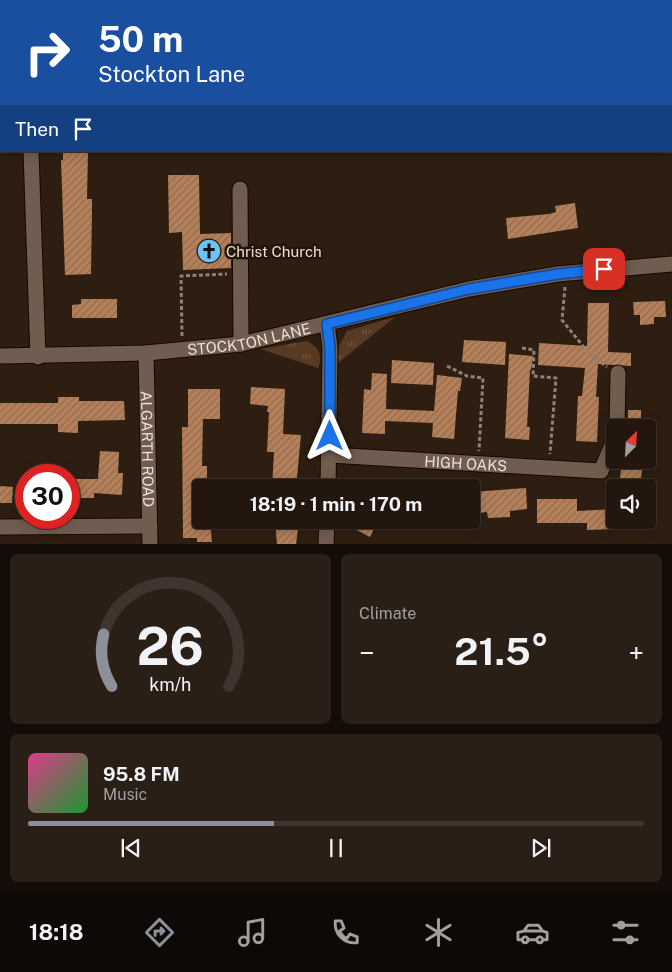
<!DOCTYPE html>
<html lang="en">
<head>
<meta charset="utf-8">
<style>
  :root { --surface:#22160e; --page:#2a1f17; --text:#f1f3f6; --muted:#a29f9e; --line:#3f352e; --accent:#8c9099 }
  body { margin:0; font-family:"Public Sans",sans-serif; background:var(--page); color:var(--text); height:100vh; display:flex; flex-direction:column; font-size:19px; white-space:nowrap }
  * { box-sizing:border-box; margin:0 }
  p { font-size:16px; color:var(--muted) }
  .icon { flex:none; width:28px; height:28px; fill:none; stroke:currentColor; stroke-width:2; stroke-linecap:round; stroke-linejoin:round }
  .map { position:relative; height:544px; overflow:hidden }
  .side { display:flex; flex-direction:column; gap:10px; padding:10px; background:#130c08; flex:1 }
  .side>* { flex:none }
  .banner { position:absolute; left:0px; top:0px; width:672px; height:152px; box-shadow:0 2px 12px #0003,0 0 0 1px var(--line); background:#1a4fa0; color:#fff; overflow:hidden }
  .needle { width:32px; rotate:24deg }
  .buttons { position:absolute; left:606px; top:419px; display:grid; gap:10px }
  .buttons a { display:grid; place-items:center; width:50px; height:50px; border-radius:5px; background:var(--surface); box-shadow:0 2px 12px #0003,0 0 0 1px var(--line); font-size:25px }
  .speed { position:absolute; left:15px; top:464px; display:flex; gap:10px; font-size:25px; font-weight:700; text-align:center }
  .speed>* { display:grid; place-content:center; width:65px; height:65px; border-radius:50%; background:var(--surface); box-shadow:0 2px 12px #0003,0 0 0 1px var(--line); line-height:1 }
  .speed .limit { border:8px solid #d22; background:#fff; color:#111 }
  .pin { position:absolute; display:grid; place-items:center; width:42px; height:42px; color:#fff; margin:-21px; border-radius:10px; box-shadow:0 2px 8px #0006 }
  .me { position:absolute; width:55px; margin:-28px; rotate:0deg; stroke-linejoin:round; filter:drop-shadow(0 0 4px #0008) }
  .turn { display:flex; align-items:center; gap:18px; height:105px; padding:0 15px; font-size:22px }
  .turn .icon { width:65px; height:65px; stroke-width:2.5 }
  .turn b { display:block; font-size:35px; line-height:42px }
  .then { display:flex; align-items:center; height:48px; padding:0 15px; background:#0003; gap:10px; font-size:19px }
  .big { font-size:38px; font-weight:700; line-height:1.1 }
  .side .widget { flex:1; display:flex; flex-direction:column; justify-content:center; gap:8px; min-width:0; padding:0 18px; border-radius:8px; background:var(--page) }
  .side .dial { align-items:center; gap:0 }
  .dial svg { height:130px; overflow:visible; fill:none; stroke:var(--line); stroke-width:7; stroke-linecap:round; text-anchor:middle }
  .dial text { fill:var(--text); stroke:none }
  .song { display:flex; align-items:center; gap:15px }
  .cover { width:60px; height:60px; border-radius:8px; background:linear-gradient(135deg,hsl(330 70% 55%),hsl(130 70% 35%)) }
  .played { height:5px; border-radius:2px; background:linear-gradient(90deg,var(--accent) 40%,var(--line) 40%) }
  .keys { display:flex; justify-content:space-around; direction:ltr }
  .heat { display:flex; justify-content:space-between; align-items:center; font-size:28px; direction:ltr }
  .side .tiles { flex:1; display:grid; gap:10px; grid-template-columns:1fr 1fr }
  .widget:last-child { grid-column:span 2 }
  .trip { position:absolute; left:192px; top:479px; width:288px; height:50px; border-radius:5px; background:var(--surface); box-shadow:0 2px 12px #0003,0 0 0 1px var(--line); font-weight:700; line-height:50px; text-align:center }
  .menu { display:flex; height:80px; justify-content:space-around; align-items:center; background:#0e0906; color:var(--muted) }
  .menu .icon { width:35px; height:35px }
  .menu .current { color:var(--accent) }
  .menu b { font-size:22px; color:var(--text) }
  .map>svg:first-child { display:block }
</style>
</head>
<body>
<div class="map">
<svg width="672" height="545" viewBox="0 0 672 545">
  <defs>
    <pattern id="grass-tufts" width="24" height="20" patternUnits="userSpaceOnUse" patternTransform="scale(1.25)"><rect width="24" height="20" fill="#583a23"/><path d="M3 7l-1-3M5 7V3M7 7l1-3M15 17l-1-3M17 17v-4M19 17l1-3" fill="none" stroke="#705642"/></pattern>
    <pattern id="building-hatch" width="6" height="6" patternUnits="userSpaceOnUse" patternTransform="scale(1.25)"><rect width="6" height="6" fill="#b58059"/><path d="M-1 1l2-2M0 6l6-6M5 7l2-2" fill="none" stroke="#8e6b50"/></pattern>
  </defs>
  <rect width="100%" height="100%" fill="#2e1e12"/>
  <!-- grass -->
  <g fill="url(#grass-tufts)">
    <polygon points="395,317 338,363 339,346 347,331"/>
    <path d="M 306,341 C 319,346 323,356 318,368 L 261,349 Z"/>
  </g>
  <!-- building -->
  <g fill="url(#building-hatch)">
    <polygon points="63,151 88,151 87,199 92,199 92,211 91,274 65,275 61,160 63,160"/>
    <polygon points="168,175 199,175 200,234 231,233 231,268 183,270 182,232 169,233"/>
    <polygon points="575,203 578,228 508,239 506,218 549,214 556,212 555,206"/>
    <polygon points="81,299 117,299 117,318 72,318 72,305 81,304"/>
    <polygon points="665,301 666,317 654,317 654,324 640,325 640,315 634,315 633,302"/>
    <polygon points="588,303 609,303 608,352 631,353 631,366 598,364 596,397 599,397 597,442 576,441 578,396 582,396 585,368 538,365 539,343 587,346"/>
    <polygon points="464,340 506,342 505,365 462,362"/>
    <polygon points="509,354 533,356 531,370 530,370 527,427 530,427 529,440 505,438"/>
    <polygon points="392,360 434,363 433,385 391,383"/>
    <polygon points="372,373 387,374 386,409 434,411 437,375 462,378 460,391 458,391 454,439 432,437 433,423 385,421 385,434 362,433 364,389 371,390"/>
    <polygon points="251,387 285,389 283,434 301,435 296,488 272,488 274,452 267,452 269,412 267,412 268,406 250,404"/>
    <polygon points="188,389 220,389 220,419 203,419 202,466 207,466 207,488 201,488 201,520 210,520 212,542 197,542 197,538 183,538 182,427 188,427"/>
    <polygon points="58,397 79,397 79,401 124,401 125,420 78,421 78,433 58,432 58,424 0,424 0,403 58,403"/>
    <rect x="628" y="410" width="13" height="18"/>
    <polygon points="100,451 119,452 118,473 123,473 122,495 94,493 94,498 70,498 70,479 98,479"/>
    <polygon points="622,460 643,460 640,488 619,488"/>
    <polygon points="0,486 13,487 12,503 0,503"/>
    <polygon points="526,488 527,509 510,511 510,517 488,518 487,512 471,514 471,492"/>
    <polygon points="537,499 577,499 577,511 615,509 615,529 587,530 587,523 537,523"/>
    <polygon points="275,520 299,520 296,545 277,545"/>
    <polygon points="338,520 378,520 370,537"/>
  </g>
  <g fill="none" stroke-linecap="round" stroke-linejoin="round">
    <!-- minor casing -->
    <g stroke="#160801" stroke-width="17">
      <g id="minor">
        <polyline points="74,0 87,1"/>
        <polyline points="0,81 1,82"/>
        <polyline points="31,151 38,357"/>
        <polyline points="240,189 241,344"/>
        <polyline points="327,324 330,348 328,488"/>
        <path id="s1" d="M 146,353 L 150,545"/>
        <path id="s2" d="M 0,356 L 146,353 L 241,344 L 469,289 L 558,274 L 672,264"/>
        <polyline points="617,428 618,373"/>
        <path id="s3" d="M 330,455 L 601,471 L 615,438"/>
        <polyline points="0,527 150,526"/>
        <polyline points="326,545 327,520"/>
      </g>
    </g>
    <!-- path -->
    <g stroke="#8f8177" stroke-width="3" stroke-dasharray="4 2.5" stroke-linecap="butt">
      <polyline points="565,287 562,320 586,350 607,367"/>
      <polyline points="182,336 181,276 227,274"/>
      <polyline points="522,348 534,350 533,376 556,378 550,454"/>
      <polyline points="447,366 467,376 483,378 479,451"/>
    </g>
    <!-- minor -->
    <use href="#minor" stroke="#705d4f" stroke-width="15"/>
  </g>
  <g fill="none" stroke-linecap="round" stroke-linejoin="round">
    <!-- route casing -->
    <g stroke="#114b97" stroke-width="12">
      <polyline id="route" points="330,436 330,348 327,324 469,289 558,274 604,269"/>
    </g>
    <!-- route -->
    <use href="#route" stroke="#1a73e8" stroke-width="9"/>
  </g>
  <!-- icons -->
  <defs>
    <g id="church-disc" transform="scale(1.25)"><circle r="9.5" fill="#70c2f4" stroke="#241509"/><path d="M-1.2-6h2.4v3.5h3.3v2.4h-3.3V6h-2.4V-.1h-3.3v-2.4h3.3Z" fill="#111"/></g>
  </defs>
  <g fill-rule="evenodd">
    <use href="#church-disc" x="209" y="251"/>
  </g>
  <g text-anchor="middle" dominant-baseline="central" stroke-width="5" stroke-linejoin="round" paint-order="stroke">
    <!-- poi labels -->
    <g font-size="15" fill="#ebdfd7" stroke="#241509" text-anchor="start">
      <text x="226" y="251">Christ Church</text>
    </g>
    <!-- street labels -->
    <g font-size="15" fill="#ebdfd7" stroke="#241509">
      <text stroke="none"><textPath href="#s2" startOffset="250">STOCKTON LANE</textPath></text>
      <text stroke="none"><textPath href="#s1" startOffset="96">ALGARTH ROAD</textPath></text>
      <text stroke="none"><textPath href="#s3" startOffset="136">HIGH OAKS</textPath></text>
    </g>
  </g>
</svg>
<div class="buttons">
<a><svg class="needle" viewBox="-14 -14 28 28"><path d="M0-13l5 13h-10z" fill="#e53935"/><path d="M0 13l5-13h-10z" fill="#a29f9e"/></svg></a>
<a><svg class="icon" aria-label="sound" viewBox="0 0 24 24"><path d="M4 9h4l5-4v14l-5-4H4zM17 9q2 3 0 6"/></svg></a>
</div>
<div class="speed"><div class="limit">30</div></div>
<div class="pin" style="left:604px;top:269px;background:#d93025"><svg class="icon" aria-label="arrive" viewBox="0 0 24 24"><path d="M6 21V4h12l-3 4 3 4H6"/></svg></div>
<svg class="me" style="left:330px;top:436px" viewBox="-20 -20 40 40"><path d="M0-17L14 15 0 8-14 15z" fill="#1a73e8" stroke="#fff" stroke-width="4"/></svg>
<div class="trip">18:19 · 1 min · 170 m</div>
<div class="banner">
<div class="turn"><svg class="icon" aria-label="right" viewBox="0 0 24 24"><path d="M7 20v-9h11M14 6l5 5-5 5"/></svg><div><b>50 m</b>Stockton Lane</div></div>
<div class="then">Then<svg class="icon" aria-label="arrive" viewBox="0 0 24 24"><path d="M6 21V4h12l-3 4 3 4H6"/></svg></div>
</div>
</div>
<section class="side">
<div class="tiles">
<div class="widget dial"><svg viewBox="0 0 100 80">
<path d="M14 69A42 42 0 1 1 86 69"/>
<path d="M14 69A42 42 0 0 1 9 37" stroke="#8c9099"/>
<text x="50" y="56" font-size="32" font-weight="700">26</text>
<text x="50" y="72" font-size="11">km/h</text>
</svg></div>
<div class="widget"><p>Climate</p>
<div class="heat"><a>−</a><b class="big">21.5°</b><a>+</a></div>
</div>
<div class="widget">
<div class="song"><i class="cover"></i><div><b>95.8 FM</b><p>Music</p></div></div>
<div class="played"></div>
<div class="keys"><svg class="icon" aria-label="previous" viewBox="0 0 24 24"><path d="M18 5L8 12l10 7zM5 5v14"/></svg><svg class="icon" aria-label="pause" viewBox="0 0 24 24"><path d="M8 5v14M16 5v14"/></svg><svg class="icon" aria-label="next" viewBox="0 0 24 24"><path d="M6 5l10 7-10 7zM19 5v14"/></svg></div>
</div>
</div>
</section>
<nav class="menu">
<b>18:18</b>
<svg class="icon current" aria-label="directions" viewBox="0 0 24 24"><path d="M12 3l9 9-9 9-9-9zM9 14v-3h6M13 9l2 2-2 2"/></svg>
<svg class="icon" aria-label="music" viewBox="0 0 24 24"><path d="M9 18V5l10-2v13"/><circle cx="6" cy="18" r="3"/><circle cx="16" cy="16" r="3"/></svg>
<svg class="icon" aria-label="phone" viewBox="0 0 24 24"><path d="M5 4h4l2 5-3 2q2 4 5 5l2-3 5 2v4C11 20 4 13 5 4z"/></svg>
<svg class="icon" aria-label="climate" viewBox="0 0 24 24"><path d="M12 3v18M4 7l16 10M4 17L20 7"/></svg>
<svg class="icon" aria-label="car" viewBox="0 0 24 24"><path d="M5 17H2v-5l4-1 3-4h7l3 4 3 1v5h-3M9 17h6M6 11h13"/><circle cx="7" cy="17" r="2"/><circle cx="17" cy="17" r="2"/></svg>
<svg class="icon" aria-label="filters" viewBox="0 0 24 24"><path d="M4 7h16M4 17h16"/><circle cx="9" cy="7" r="2"/><circle cx="15" cy="17" r="2"/></svg>
</nav>
</body>
</html>
